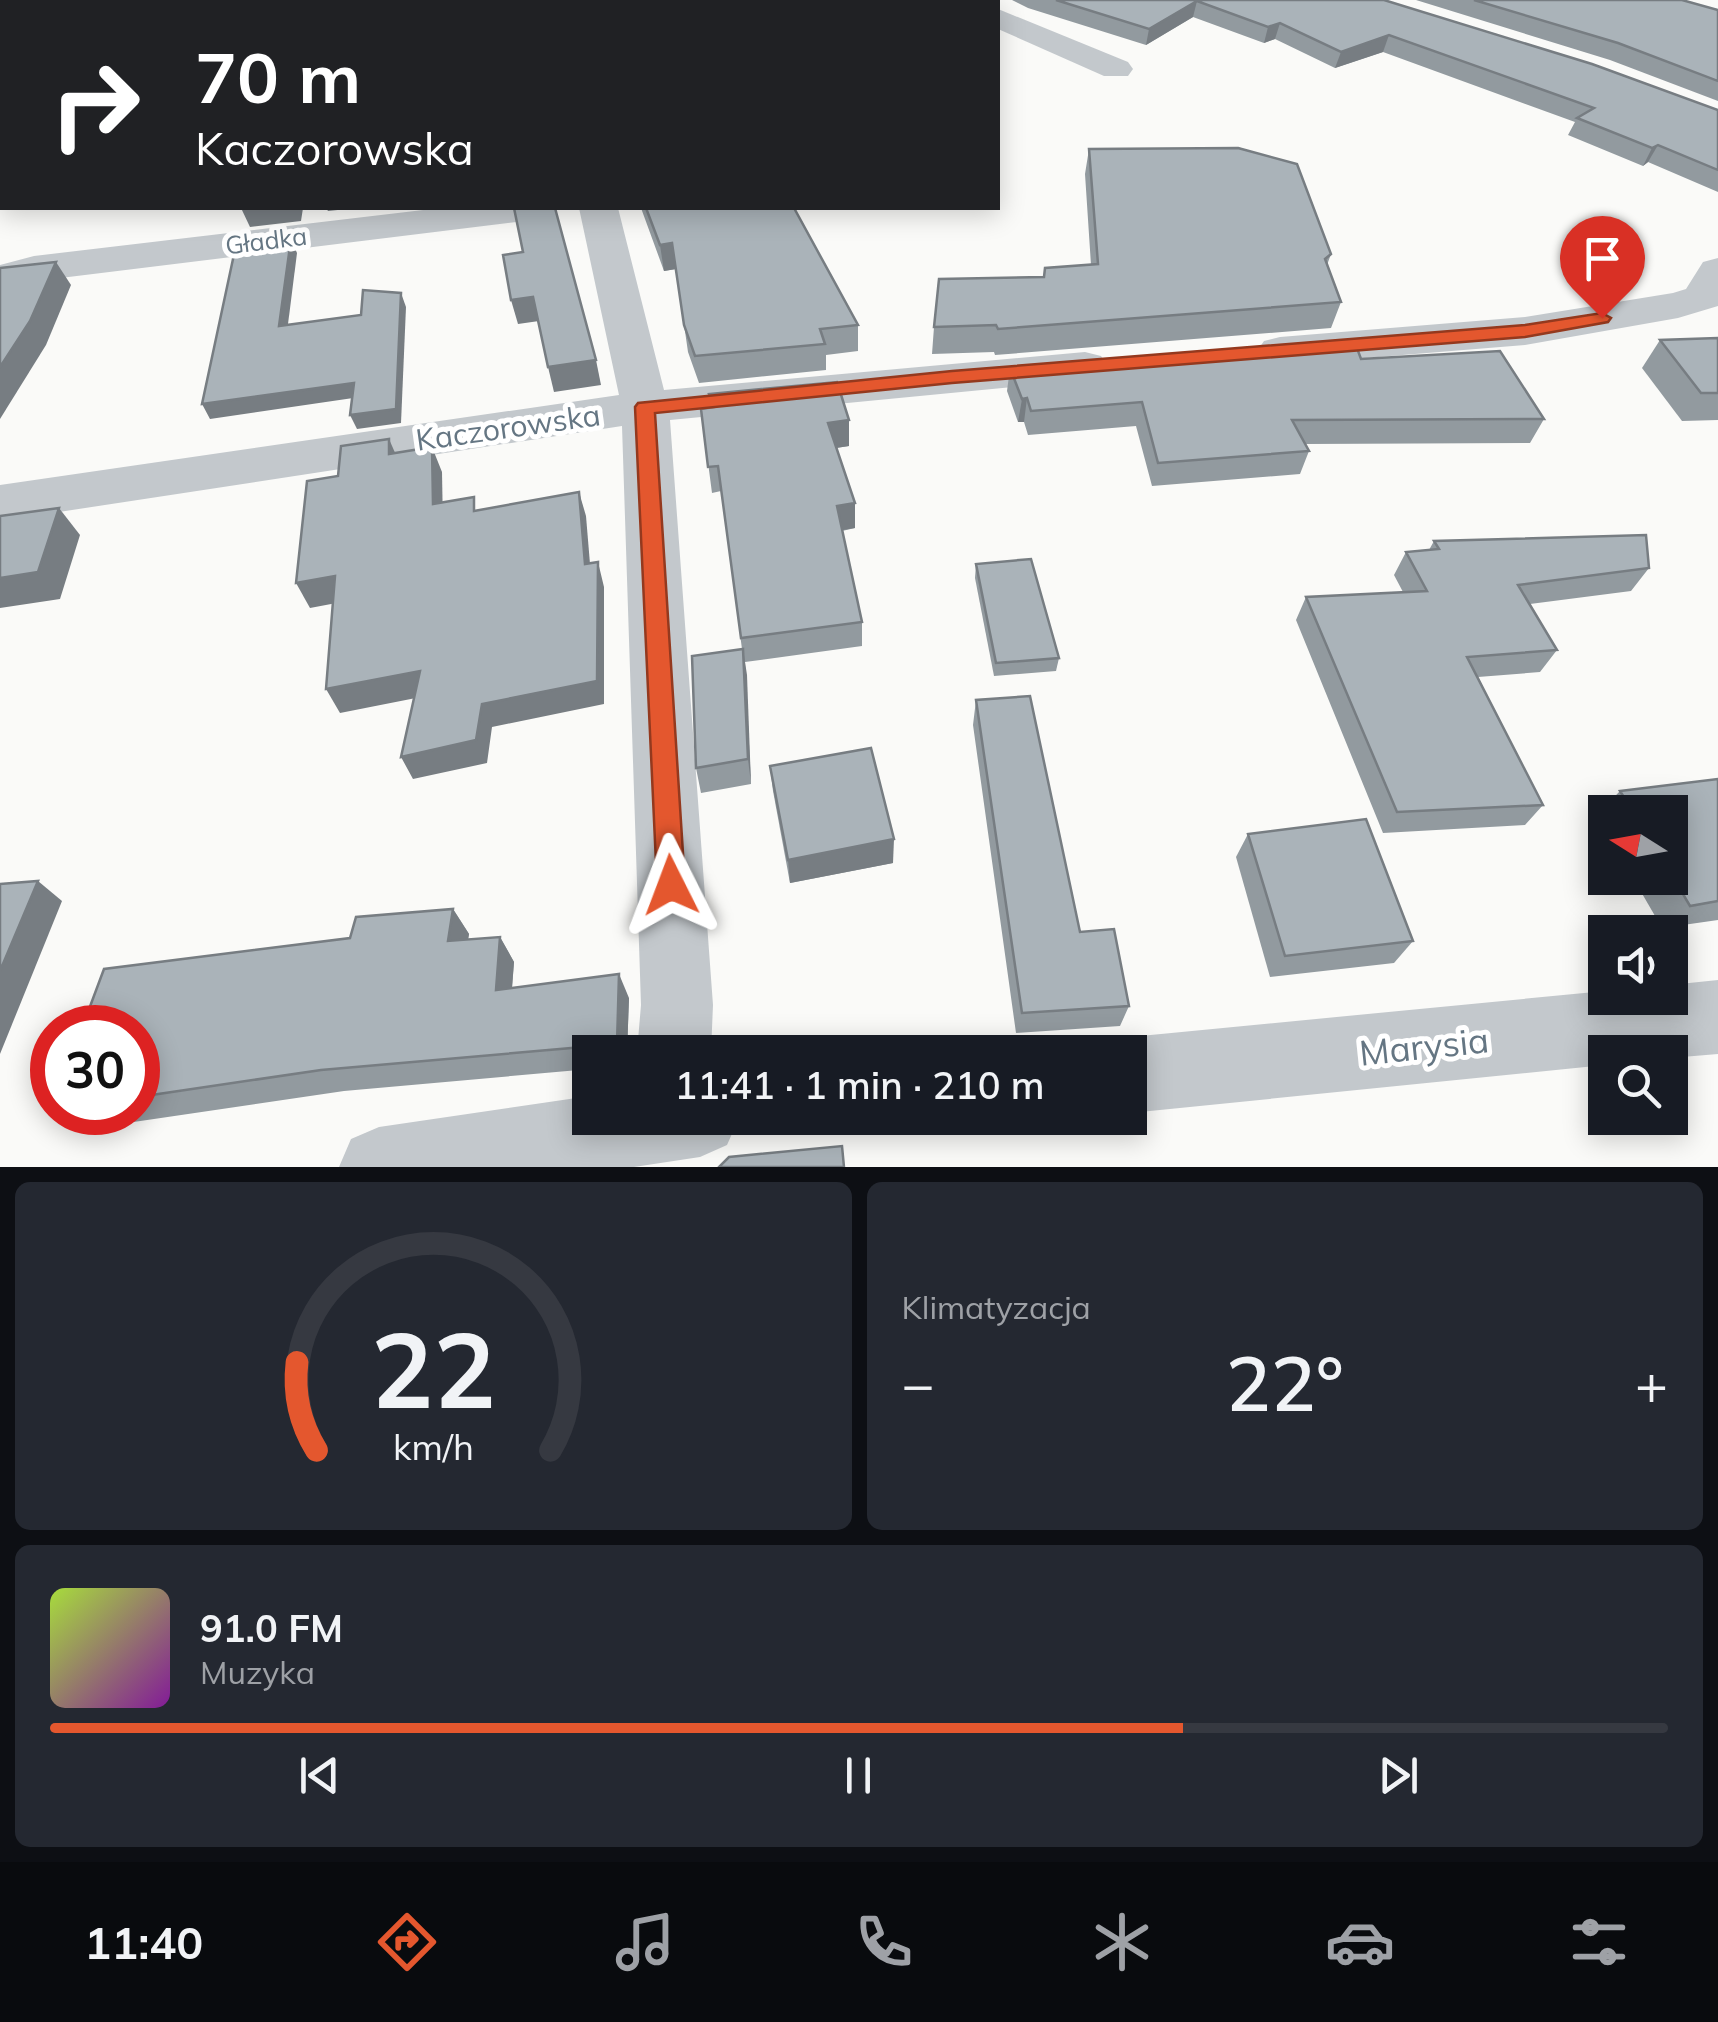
<!DOCTYPE html>
<html lang="pl">
<head>
<meta charset="utf-8">
<style>
  :root { --surface:#171b24; --page:#242831; --text:#f1f3f6; --muted:#9ea1a6; --line:#363941; --accent:#e4572e }
  body { margin:0; font-family:Mulish,sans-serif; background:var(--page); color:var(--text); height:100vh; display:flex; flex-direction:column; font-size:38px; white-space:nowrap }
  * { box-sizing:border-box; margin:0 }
  p { font-size:32px; color:var(--muted) }
  .icon { flex:none; width:55px; height:55px; fill:none; stroke:currentColor; stroke-width:2; stroke-linecap:round; stroke-linejoin:round }
  .map { position:relative; height:1167px; overflow:hidden }
  .drawer { display:flex; flex-direction:column; gap:15px; padding:15px; background:#0d0f14; flex:1 }
  .drawer>* { flex:none }
  .guide { position:absolute; left:0px; top:0px; width:1000px; height:210px; box-shadow:0 5px 25px #0003; background:#202124; color:#fff; overflow:hidden }
  .needle { width:65px; rotate:281deg }
  .controls { position:absolute; left:1588px; top:795px; display:grid; gap:20px }
  .controls a { display:grid; place-items:center; width:100px; height:100px; border-radius:0px; background:var(--surface); box-shadow:0 5px 25px #0003; font-size:50px }
  .speed { position:absolute; left:30px; top:1005px; display:flex; gap:20px; font-size:50px; font-weight:700; text-align:center }
  .speed>* { display:grid; place-content:center; width:130px; height:130px; border-radius:50%; background:var(--surface); box-shadow:0 5px 25px #0003; line-height:1 }
  .speed .limit { border:15px solid #d22; background:#fff; color:#111 }
  .pin { position:absolute; display:grid; place-items:center; width:85px; height:85px; color:#fff; margin:-102px -42px; border-radius:50% 50% 50% 0; rotate:-45deg; box-shadow:0 0 10px #0007 }
  .pin .icon { rotate:45deg }
  .me { position:absolute; width:110px; margin:-55px; rotate:357deg; stroke-linejoin:round; filter:drop-shadow(0 0 8px #0008) }
  .turn { display:flex; align-items:center; gap:35px; height:210px; padding:0 30px; font-size:45px }
  .turn .icon { width:130px; height:130px; stroke-width:2.5 }
  .turn b { display:block; font-size:70px; line-height:85px }
  .big { font-size:75px; font-weight:600; line-height:1.1 }
  .drawer .card { flex:1; display:flex; flex-direction:column; justify-content:center; gap:15px; min-width:0; padding:0 35px; border-radius:15px; background:var(--page) }
  .drawer .dial { align-items:center; gap:0 }
  .dial svg { height:260px; overflow:visible; fill:none; stroke:var(--line); stroke-width:7; stroke-linecap:round; text-anchor:middle }
  .dial text { fill:var(--text); stroke:none }
  .song { display:flex; align-items:center; gap:30px }
  .cover { width:120px; height:120px; border-radius:15px; background:linear-gradient(135deg,hsl(80 70% 55%),hsl(290 70% 35%)) }
  .played { height:10px; border-radius:5px; background:linear-gradient(90deg,var(--accent) 70%,var(--line) 70%) }
  .keys { display:flex; justify-content:space-around; direction:ltr }
  .heat { display:flex; justify-content:space-between; align-items:center; font-size:55px; direction:ltr }
  .drawer .tiles { flex:1; display:grid; gap:15px; grid-template-columns:1fr 1fr }
  .card:last-child { grid-column:span 2 }
  .trip { position:absolute; left:572px; top:1035px; width:575px; height:100px; border-radius:0px; background:var(--surface); box-shadow:0 5px 25px #0003; font-weight:600; line-height:100px; text-align:center }
  .dock { display:flex; height:160px; justify-content:space-around; align-items:center; background:#090b0e; color:var(--muted) }
  .dock .icon { width:70px; height:70px }
  .dock .current { color:var(--accent) }
  .dock b { font-size:45px; color:var(--text) }
  .map>svg:first-child { display:block }
</style>
</head>
<body>
<div class="map">
<svg width="1718" height="1167" viewBox="0 0 1718 1167">
  <rect width="100%" height="100%" fill="#fafaf8"/>
  <g fill="none" stroke-linecap="round" stroke-linejoin="round">
    <!-- street -->
    <g fill="#c3c8cc" fill-rule="evenodd">
      <polygon points="941,0 975,0 976,2 942,2"/>
      <polygon points="998,9 1128,62 1133,69 1128,76 1104,76 998,29"/>
      <polygon points="440,208 553,208 547,216 533,220 36,281 0,291 0,265 34,256"/>
      <polygon points="579,208 618,208 664,390 1085,352 1101,356 1108,366 1101,376 1085,380 670,420 713,1005 711,1052 637,1052 641,1005 622,426 0,521 0,485 619,395"/>
      <polygon points="1718,258 1718,306 1678,318 1525,345 1280,365 1264,361 1257,351 1264,341 1280,337 1525,317 1673,293 1686,289 1703,262"/>
      <polygon points="1718,980 1718,1054 1670,1058 1670,1052 1605,1052 1605,1065 1130,1113 1130,1052 1101,1052 1130,1037 1605,991 1605,998 1670,998 1670,985"/>
      <polygon points="590,1096 590,1118 739,1118 727,1145 700,1157 634,1167 339,1167 351,1139 379,1127"/>
    </g>
  </g>
  <!-- wall -->
  <g fill="#929a9f">
    <polygon points="1012,0 1384,0 1718,110 1718,192 1648,162 1643,166 1568,135 1575,122 1383,52 1335,68 1275,39 1264,43 1193,17 1146,45 1028,8"/>
    <polygon points="1416,0 1682,0 1718,10 1718,101 1610,60"/>
    <polygon points="1089,149 1331,254 1327,265 1341,302 1331,328 995,355 994,352 932,354 934,327 1091,265 1085,174"/>
    <polygon points="641,208 794,208 858,325 858,351 826,355 826,370 699,383 688,352 676,269 664,271"/>
    <polygon points="1718,338 1718,420 1682,421 1642,368 1660,340"/>
    <polygon points="1361,359 1544,419 1530,443 1305,444 1309,451 1300,474 1152,486 1136,426 1028,435 1024,422 1018,422 1007,391 1010,368"/>
    <polygon points="709,394 849,420 849,446 836,448 855,503 855,528 842,531 862,622 862,646 745,662 751,784 701,793 696,768 742,649 721,491 712,493 701,409 711,407"/>
    <polygon points="1434,541 1649,568 1631,591 1530,604 1557,650 1540,672 1478,677 1543,805 1525,825 1383,833 1296,620 1306,597 1403,592 1394,575 1406,552 1429,550"/>
    <polygon points="976,564 1059,658 1056,671 994,676 975,578"/>
    <polygon points="976,700 1080,932 1129,1006 1120,1026 1016,1033 973,725"/>
    <polygon points="770,766 893,863 790,883 773,791"/>
    <polygon points="1718,779 1718,920 1662,928 1633,878 1670,878 1670,812 1605,812 1605,831 1596,816 1620,791"/>
    <polygon points="1248,834 1413,941 1394,963 1270,977 1236,857"/>
    <polygon points="453,909 469,934 468,939 500,937 514,962 512,988 629,998 627,1052 590,1052 590,1069 344,1091 86,1129 57,1112 138,1112 138,1028 350,938"/>
  </g>
  <!-- shaded-wall -->
  <g fill="#777d82">
    <polygon points="1197,1 1193,17 1146,45 1149,29"/>
    <polygon points="1280,23 1275,39 1264,43 1268,27"/>
    <polygon points="1389,35 1383,52 1335,68 1341,52"/>
    <polygon points="1658,145 1648,162 1643,166 1652,148"/>
    <polygon points="241,208 303,208 301,221 250,227"/>
    <polygon points="326,208 357,208 328,211"/>
    <polygon points="291,239 297,253 286,340 279,326"/>
    <polygon points="672,243 676,269 664,271 660,245"/>
    <polygon points="56,262 71,285 46,345 0,419 0,367"/>
    <polygon points="401,293 406,307 401,423 357,429 350,415"/>
    <polygon points="533,297 539,321 518,324 511,300"/>
    <polygon points="596,360 601,385 554,392 548,367"/>
    <polygon points="354,383 360,397 210,419 202,404"/>
    <polygon points="1027,398 1024,422 1018,422 1022,399"/>
    <polygon points="849,420 849,446 829,449 828,423"/>
    <polygon points="389,439 400,464 389,454"/>
    <polygon points="432,447 442,472 443,528 433,504"/>
    <polygon points="579,492 586,516 592,588 585,564"/>
    <polygon points="855,503 855,528 837,531 837,506"/>
    <polygon points="59,508 80,535 60,599 0,608 0,578"/>
    <polygon points="598,562 604,587 604,704 492,727 487,763 413,779 401,757"/>
    <polygon points="335,576 347,601 310,608 296,583"/>
    <polygon points="743,649 747,675 751,784 748,759"/>
    <polygon points="420,671 431,695 340,713 326,689"/>
    <polygon points="894,839 893,863 790,883 788,860"/>
    <polygon points="38,881 62,901 0,1054 0,971"/>
    <polygon points="453,909 469,934 464,965 448,941"/>
    <polygon points="500,937 514,962 510,1013 496,990"/>
    <polygon points="619,974 629,998 627,1052 621,1052 617,1044"/>
  </g>
  <!-- building -->
  <g fill="#aab3b9" stroke="#777d82" stroke-width="2.5">
    <polygon points="1056,0 1384,0 1592,64 1718,110 1718,170 1658,145 1652,148 1577,118 1594,108 1389,35 1341,52 1280,23 1268,27 1197,1 1149,29"/>
    <polygon points="1474,0 1682,0 1718,10 1718,81 1618,43"/>
    <polygon points="1238,148 1297,164 1331,254 1325,259 1341,302 998,329 996,325 934,327 939,279 1044,277 1045,268 1098,264 1089,149"/>
    <polygon points="514,208 555,208 596,360 548,367 533,297 511,300 503,255 523,252"/>
    <polygon points="646,208 794,208 858,325 820,329 825,344 695,356 684,325 672,243 660,245"/>
    <polygon points="291,239 279,326 361,315 363,290 401,293 396,409 350,415 354,383 202,404 236,245"/>
    <polygon points="56,262 30,321 0,367 0,268"/>
    <polygon points="1718,338 1718,393 1701,393 1660,340"/>
    <polygon points="1354,340 1361,359 1500,351 1544,419 1292,420 1309,451 1158,463 1142,402 1031,411 1027,398 1022,399 1010,368"/>
    <polygon points="837,382 849,420 828,423 855,503 837,506 862,622 741,638 718,466 708,467 701,409 714,407 709,394"/>
    <polygon points="389,439 389,454 432,447 433,504 474,497 474,511 579,492 585,564 598,562 597,681 482,704 476,740 401,757 420,671 326,689 335,576 296,583 307,481 338,476 341,446"/>
    <polygon points="59,508 38,572 0,578 0,516"/>
    <polygon points="1646,535 1649,568 1518,585 1557,650 1467,657 1543,805 1397,812 1306,597 1427,591 1406,552 1439,549 1434,541"/>
    <polygon points="1031,559 1059,658 996,663 976,564"/>
    <polygon points="743,649 748,759 696,768 692,656"/>
    <polygon points="1030,696 1080,932 1114,929 1129,1006 1022,1013 976,700"/>
    <polygon points="871,748 894,839 788,860 770,766"/>
    <polygon points="1718,779 1718,901 1690,906 1670,872 1670,812 1633,812 1620,791"/>
    <polygon points="1366,819 1413,941 1285,956 1248,834"/>
    <polygon points="38,881 0,971 0,884"/>
    <polygon points="453,909 448,941 500,937 496,990 619,974 617,1044 321,1070 138,1097 138,1028 82,1028 104,969 350,938 356,917"/>
    <polygon points="842,1146 844,1167 719,1167 729,1157"/>
  </g>
  <!-- route -->
  <polygon fill="#e4572e" stroke="#94391e" stroke-width="2.5" points="1602,313 1611,318 1608,322 1525,337 952,383 655,413 685,885 681,894 671,898 661,894 657,885 635,407 638,403 952,371 1525,325"/>
  <g text-anchor="middle" dominant-baseline="central" stroke-width="10" stroke-linejoin="round" paint-order="stroke">
    <!-- far-street labels -->
    <g font-size="25" fill="#657683" stroke="#fff">
      <text transform="translate(266 240) rotate(-7)">Gładka</text>
    </g>
    <!-- street labels -->
    <g font-size="30" fill="#657683" stroke="#fff">
      <text transform="translate(508 427) rotate(-8)">Kaczorowska</text>
    </g>
    <!-- near-street labels -->
    <g font-size="35" fill="#657683" stroke="#fff">
      <text transform="translate(1424 1046) rotate(-6)">Marysia</text>
    </g>
  </g>
</svg>
<div class="controls">
<a><svg class="needle" viewBox="-14 -14 28 28"><path d="M0-13l5 13h-10z" fill="#e53935"/><path d="M0 13l5-13h-10z" fill="#9ea1a6"/></svg></a>
<a><svg class="icon" aria-label="sound" viewBox="0 0 24 24"><path d="M4 9h4l5-4v14l-5-4H4zM17 9q2 3 0 6"/></svg></a>
<a><svg class="icon" aria-label="search" viewBox="0 0 24 24"><circle cx="10" cy="10" r="6"/><path d="M15 15l6 6"/></svg></a>
</div>
<div class="speed"><div class="limit">30</div></div>
<div class="pin" style="left:1602px;top:318px;background:#d93025"><svg class="icon" aria-label="arrive" viewBox="0 0 24 24"><path d="M6 21V4h12l-3 4 3 4H6"/></svg></div>
<svg class="me" style="left:671px;top:885px" viewBox="-20 -20 40 40"><path d="M0-17L14 15 0 8-14 15z" fill="#e4572e" stroke="#fff" stroke-width="4"/></svg>
<div class="trip">11:41 · 1 min · 210 m</div>
<div class="guide">
<div class="turn"><svg class="icon" aria-label="right" viewBox="0 0 24 24"><path d="M7 20v-9h11M14 6l5 5-5 5"/></svg><div><b>70 m</b>Kaczorowska</div></div>
</div>
</div>
<section class="drawer">
<div class="tiles">
<div class="card dial"><svg viewBox="0 0 100 80">
<path d="M14 69A42 42 0 1 1 86 69"/>
<path d="M14 69A42 42 0 0 1 8 42" stroke="#e4572e"/>
<text x="50" y="56" font-size="32" font-weight="700">22</text>
<text x="50" y="72" font-size="11">km/h</text>
</svg></div>
<div class="card"><p>Klimatyzacja</p>
<div class="heat"><a>−</a><b class="big">22°</b><a>+</a></div>
</div>
<div class="card">
<div class="song"><i class="cover"></i><div><b>91.0 FM</b><p>Muzyka</p></div></div>
<div class="played"></div>
<div class="keys"><svg class="icon" aria-label="previous" viewBox="0 0 24 24"><path d="M18 5L8 12l10 7zM5 5v14"/></svg><svg class="icon" aria-label="pause" viewBox="0 0 24 24"><path d="M8 5v14M16 5v14"/></svg><svg class="icon" aria-label="next" viewBox="0 0 24 24"><path d="M6 5l10 7-10 7zM19 5v14"/></svg></div>
</div>
</div>
</section>
<nav class="dock">
<b>11:40</b>
<svg class="icon current" aria-label="directions" viewBox="0 0 24 24"><path d="M12 3l9 9-9 9-9-9zM9 14v-3h6M13 9l2 2-2 2"/></svg>
<svg class="icon" aria-label="music" viewBox="0 0 24 24"><path d="M9 18V5l10-2v13"/><circle cx="6" cy="18" r="3"/><circle cx="16" cy="16" r="3"/></svg>
<svg class="icon" aria-label="phone" viewBox="0 0 24 24"><path d="M5 4h4l2 5-3 2q2 4 5 5l2-3 5 2v4C11 20 4 13 5 4z"/></svg>
<svg class="icon" aria-label="climate" viewBox="0 0 24 24"><path d="M12 3v18M4 7l16 10M4 17L20 7"/></svg>
<svg class="icon" aria-label="car" viewBox="0 0 24 24"><path d="M5 17H2v-5l4-1 3-4h7l3 4 3 1v5h-3M9 17h6M6 11h13"/><circle cx="7" cy="17" r="2"/><circle cx="17" cy="17" r="2"/></svg>
<svg class="icon" aria-label="filters" viewBox="0 0 24 24"><path d="M4 7h16M4 17h16"/><circle cx="9" cy="7" r="2"/><circle cx="15" cy="17" r="2"/></svg>
</nav>
</body>
</html>
